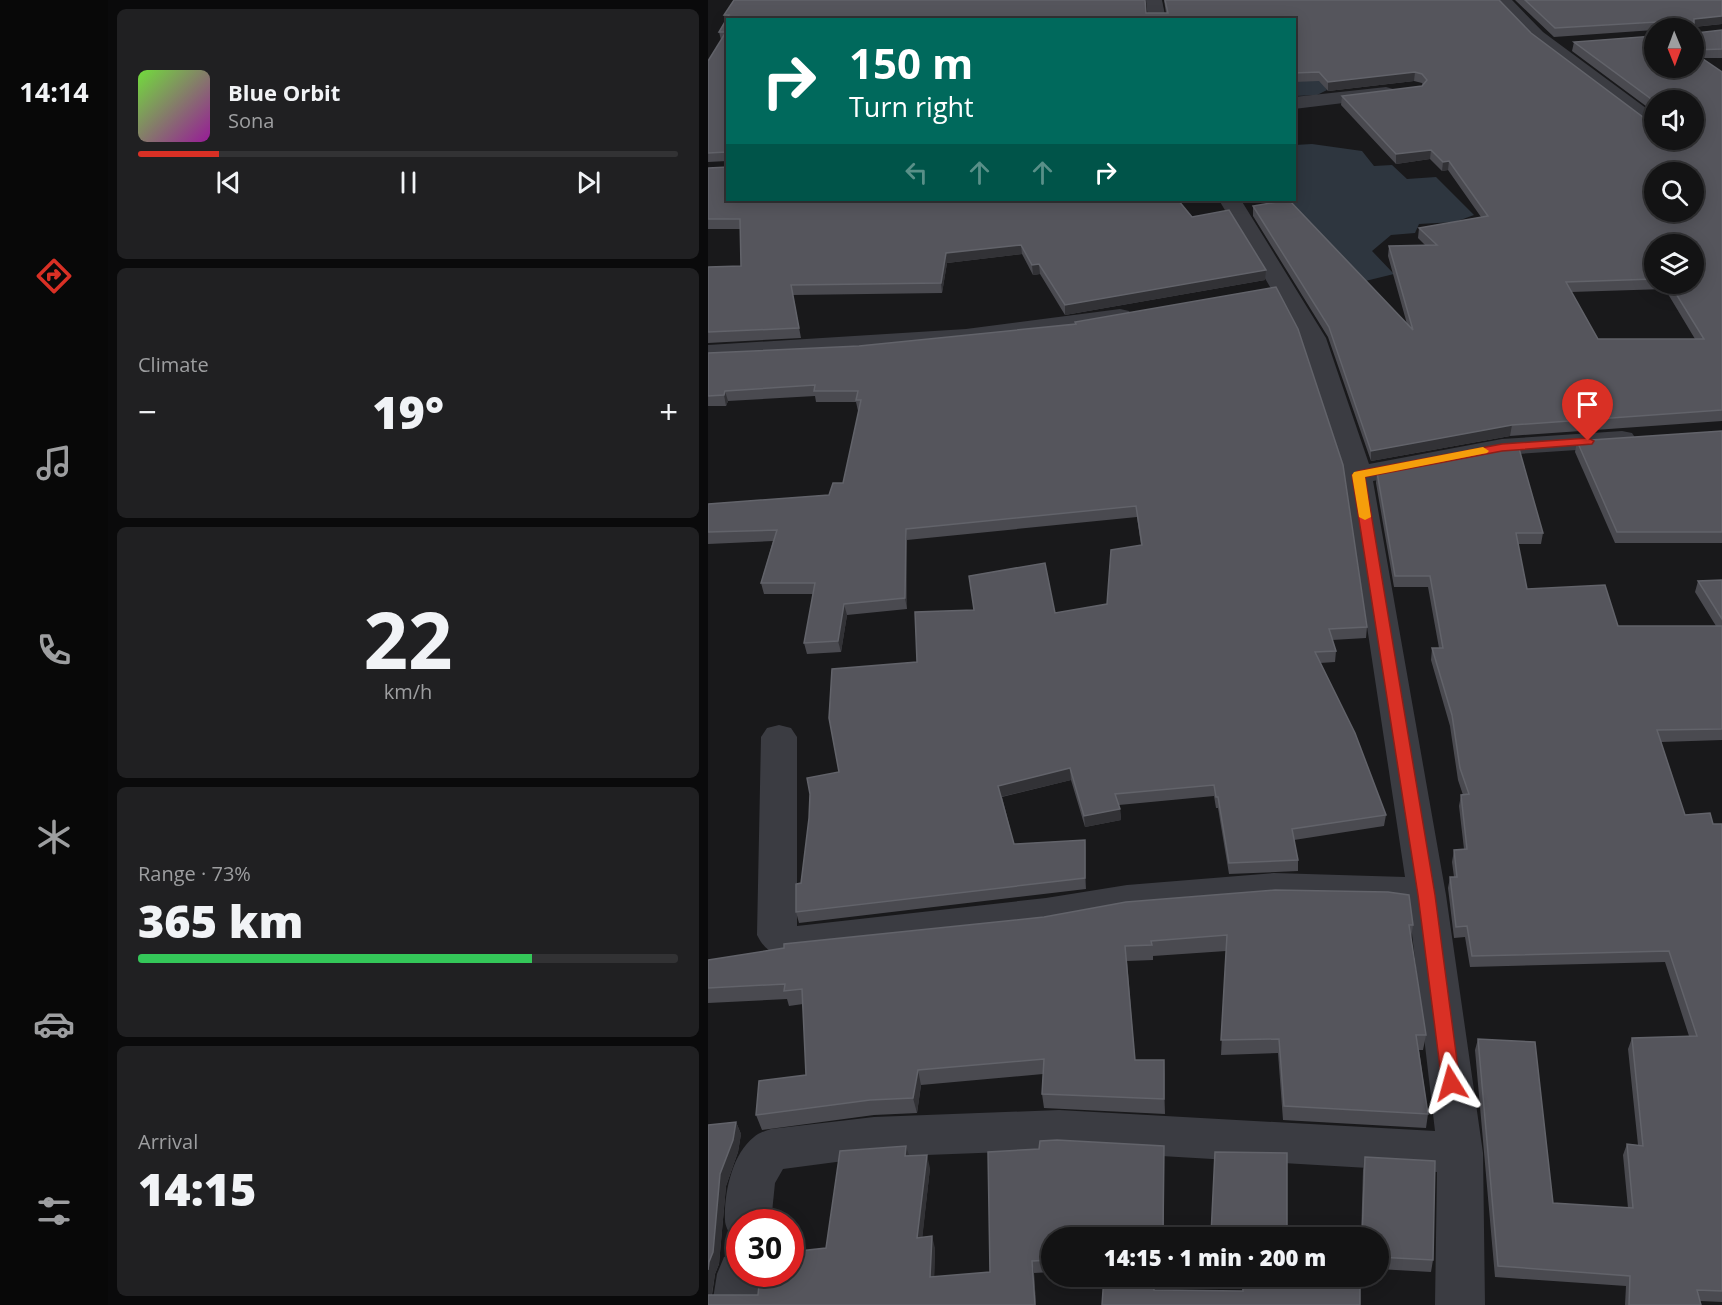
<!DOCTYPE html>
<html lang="en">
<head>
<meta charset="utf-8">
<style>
  :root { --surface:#131314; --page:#202022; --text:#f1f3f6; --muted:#9d9ea0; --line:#323234; --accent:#d93025 }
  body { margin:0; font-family:"Open Sans",sans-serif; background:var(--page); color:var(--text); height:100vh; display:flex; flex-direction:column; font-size:22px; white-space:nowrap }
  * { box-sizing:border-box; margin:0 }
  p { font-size:20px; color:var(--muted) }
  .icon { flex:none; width:33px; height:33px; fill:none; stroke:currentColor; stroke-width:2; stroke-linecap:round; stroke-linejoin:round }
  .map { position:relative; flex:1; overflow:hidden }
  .side { display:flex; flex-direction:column; gap:9px; padding:9px; background:#0a0a0b; width:600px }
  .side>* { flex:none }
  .banner { position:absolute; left:18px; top:18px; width:570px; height:183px; border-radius:0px; box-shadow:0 3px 15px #0003,0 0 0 2px var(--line); background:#00695c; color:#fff; overflow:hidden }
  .needle { width:39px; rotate:179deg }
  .buttons { position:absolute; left:936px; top:18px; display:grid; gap:12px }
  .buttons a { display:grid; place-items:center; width:60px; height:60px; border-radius:50%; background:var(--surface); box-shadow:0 3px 15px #0003,0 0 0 2px var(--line); font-size:30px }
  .speed { position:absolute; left:18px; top:1209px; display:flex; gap:12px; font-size:30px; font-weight:700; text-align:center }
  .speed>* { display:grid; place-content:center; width:78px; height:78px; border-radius:50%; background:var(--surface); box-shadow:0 3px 15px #0003,0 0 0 2px var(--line); line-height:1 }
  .speed .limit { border:9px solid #d22; background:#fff; color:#111 }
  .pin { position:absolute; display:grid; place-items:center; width:51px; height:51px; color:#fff; margin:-62px -26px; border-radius:50% 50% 50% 0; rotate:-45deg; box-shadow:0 0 6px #0007 }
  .pin .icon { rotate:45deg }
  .me { position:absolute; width:66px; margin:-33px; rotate:352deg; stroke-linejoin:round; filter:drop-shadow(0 0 4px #0008) }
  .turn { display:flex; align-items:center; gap:21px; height:126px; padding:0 24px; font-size:27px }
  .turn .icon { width:78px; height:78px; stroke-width:2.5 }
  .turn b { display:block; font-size:42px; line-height:51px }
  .lanes { display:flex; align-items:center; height:57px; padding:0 24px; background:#0003; justify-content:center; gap:30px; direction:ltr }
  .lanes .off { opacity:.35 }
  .big { font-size:45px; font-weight:800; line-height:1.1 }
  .side .tile { flex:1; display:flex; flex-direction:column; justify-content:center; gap:9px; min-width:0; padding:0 21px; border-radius:9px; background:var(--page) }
  .side .dial { align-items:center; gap:0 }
  .dial b { font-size:78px; line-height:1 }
  .song { display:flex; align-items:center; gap:18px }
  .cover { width:72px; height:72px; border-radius:9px; background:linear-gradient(135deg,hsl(100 70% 55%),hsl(300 70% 35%)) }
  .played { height:6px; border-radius:3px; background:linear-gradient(90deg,var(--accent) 15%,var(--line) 15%) }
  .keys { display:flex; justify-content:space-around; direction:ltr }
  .heat { display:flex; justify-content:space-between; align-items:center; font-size:33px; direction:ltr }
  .charge { height:9px; border-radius:4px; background:linear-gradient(90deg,#34c759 73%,var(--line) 0) }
  .trip { position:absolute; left:333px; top:1227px; width:348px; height:60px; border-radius:30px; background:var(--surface); box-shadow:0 3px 15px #0003,0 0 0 2px var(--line); font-weight:800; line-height:60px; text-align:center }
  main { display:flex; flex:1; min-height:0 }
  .tab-bar { display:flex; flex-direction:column; width:108px; justify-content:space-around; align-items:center; background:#080808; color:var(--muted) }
  .tab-bar .icon { width:42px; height:42px }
  .tab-bar .active { color:var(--accent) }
  .tab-bar b { font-size:27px; color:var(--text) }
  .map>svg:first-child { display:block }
</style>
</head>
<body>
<main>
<nav class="tab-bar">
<b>14:14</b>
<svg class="icon active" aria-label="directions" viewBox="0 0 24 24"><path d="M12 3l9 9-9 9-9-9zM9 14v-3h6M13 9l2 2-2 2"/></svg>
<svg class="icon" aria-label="music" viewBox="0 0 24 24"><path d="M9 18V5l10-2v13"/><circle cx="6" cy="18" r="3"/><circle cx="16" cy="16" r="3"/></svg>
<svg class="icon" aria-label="phone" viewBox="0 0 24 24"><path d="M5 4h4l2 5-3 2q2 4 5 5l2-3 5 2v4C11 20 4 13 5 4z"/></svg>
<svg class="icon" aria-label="climate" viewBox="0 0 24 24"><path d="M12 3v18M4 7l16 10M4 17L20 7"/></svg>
<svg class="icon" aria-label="car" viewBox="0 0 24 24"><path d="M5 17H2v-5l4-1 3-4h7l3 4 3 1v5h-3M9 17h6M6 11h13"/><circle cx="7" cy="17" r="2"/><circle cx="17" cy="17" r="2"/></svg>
<svg class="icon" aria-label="filters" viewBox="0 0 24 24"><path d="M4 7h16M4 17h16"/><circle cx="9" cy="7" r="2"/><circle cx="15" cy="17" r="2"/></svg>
</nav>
<section class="side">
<div class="tile">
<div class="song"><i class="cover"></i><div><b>Blue Orbit</b><p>Sona</p></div></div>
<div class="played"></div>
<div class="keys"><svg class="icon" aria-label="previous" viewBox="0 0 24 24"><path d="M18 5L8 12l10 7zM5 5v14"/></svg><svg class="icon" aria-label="pause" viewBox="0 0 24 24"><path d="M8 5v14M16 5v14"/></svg><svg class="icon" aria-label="next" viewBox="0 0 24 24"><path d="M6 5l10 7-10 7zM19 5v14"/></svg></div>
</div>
<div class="tile"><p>Climate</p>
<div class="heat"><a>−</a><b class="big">19°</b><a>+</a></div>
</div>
<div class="tile dial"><b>22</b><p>km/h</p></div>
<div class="tile"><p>Range · 73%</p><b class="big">365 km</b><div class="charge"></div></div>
<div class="tile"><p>Arrival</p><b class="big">14:15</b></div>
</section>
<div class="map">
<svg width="1014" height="1305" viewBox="0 0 1014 1305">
  <rect width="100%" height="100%" fill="#19191b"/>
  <!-- water -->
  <g fill="#2e363f">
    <polygon points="586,61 600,62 619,90 609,95 587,96"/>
    <polygon points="604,144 654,151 666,166 684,165 699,179 728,177 766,215 747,222 711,224 707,233 683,235 664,251 686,274 641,285 627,249 590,214 578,200 586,200 587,145"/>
  </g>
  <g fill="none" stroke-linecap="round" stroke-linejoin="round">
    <!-- minor -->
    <g fill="#3b3c42" fill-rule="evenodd">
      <polygon points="438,0 454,0 458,20 440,20"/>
      <polygon points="786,0 804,0 835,32 946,114 946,129 939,127 823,40"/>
      <polygon points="678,87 685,89 688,93 685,97 586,109 586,97"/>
      <path d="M 511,200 L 533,200 L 618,338 L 661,464 L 794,439 L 914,431 L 924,433 L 928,439 L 924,445 L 914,447 L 794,455 L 665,481 L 738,895 L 775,1153 L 777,1305 L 727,1305 L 729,1172 L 351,1150 L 166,1157 L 75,1169 L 67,1183 L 63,1222 L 32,1222 L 32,1241 L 23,1238 C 21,1232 17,1226 17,1220 C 16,1193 24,1154 46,1137 C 50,1133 57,1131 63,1129 L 166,1117 L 351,1110 L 727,1131 L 701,908 L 678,905 L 566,903 L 419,915 L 338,930 L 89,958 C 69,957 58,953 49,935 L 53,737 L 59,728 L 71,725 L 83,728 L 89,737 L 89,926 L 338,898 L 419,885 L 566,873 L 697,877 L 636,475 L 592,338 Z"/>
      <polygon points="412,309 421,311 424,316 421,321 361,332 258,344 0,361 0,345 258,329"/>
      <polygon points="32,1251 32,1274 57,1274 54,1305 4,1305 9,1274 16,1257"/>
    </g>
  </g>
  <!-- wall -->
  <g fill="#4a4a50" fill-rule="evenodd">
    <path d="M 456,0 L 791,0 L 823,33 L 939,120 L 986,140 L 946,100 L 946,112 L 864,51 L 866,42 L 986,68 L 986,31 L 988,33 L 1014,30 L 1014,58 L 993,58 L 1014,72 L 1014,421 L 802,436 L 663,461 L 620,337 L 545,216 L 545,206 L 699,324 L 680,256 L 681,246 L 718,246 L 710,238 L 711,228 L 773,217 L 740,170 L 734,171 L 722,159 L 688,164 L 633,105 L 634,96 L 714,86 L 715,85 L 714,83 L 706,81 L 620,91 L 611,81 L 586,82 L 586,20 L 19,161 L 0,162 L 0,61 L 13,40 L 11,32 L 18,21 L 16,15 L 458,13 ZM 946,244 L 986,284 L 946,284 ZM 957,289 L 987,339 L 890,339 L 863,292 Z"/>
    <polygon points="807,0 1014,0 1014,24 986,27 986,28 946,28 946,30 846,37"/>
    <polygon points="0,168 484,217 557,280 357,315 332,274 325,275 314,254 239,263 234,293 85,295 93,338 0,343 0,267 33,266 33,229 0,229"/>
    <polygon points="367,322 659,627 658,638 624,640 628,651 627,662 612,663 678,815 676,826 586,840 590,860 590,871 521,874 510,808 508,808 506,796 411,805 412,809 413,820 377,827 363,780 294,797 306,844 377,840 378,889 91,923 88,912 93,883 131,772 209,662 347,613 399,604 433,545 429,517 199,540 199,609 139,615 133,652 99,654 96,643 105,594 56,594 53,583 65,541 0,544 0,504 121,495 135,483 151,411 150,411 148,402 108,402 107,396 20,401 18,406 0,406 0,353 151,346 367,324"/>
    <polygon points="1014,431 1014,543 907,543 867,452 869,441"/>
    <polygon points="669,472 835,533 833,544 810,544 819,589 910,626 1008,626 987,592 990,581 1014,580 1014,740 953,742 977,815 1005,824 1014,824 1014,1302 992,1301 993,1305 917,1305 918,1286 787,1277 767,1050 770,1039 845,1203 920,1208 915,1155 919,1144 930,1145 920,1049 924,1038 981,1036 957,962 762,967 757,937 746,938 740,888 742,877 746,877 744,862 746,850 756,849 751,806 753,795 755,795 750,780 742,726 723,660 724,648 731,648 720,587 686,587 668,483"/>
    <polygon points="705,925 703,939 718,1035 715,1050 711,1050 720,1114 718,1128 575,1120 570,1053 513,1055 518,951 445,956 445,960 419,961 427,1060 457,1074 457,1114 336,1108 334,1094 335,1074 213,1085 209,1113 166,1115 54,1130 48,1115 98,1075 95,1004 81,1006 79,999 0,1003 0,960"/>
    <polygon points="28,1122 33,1134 30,1152 18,1186 11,1264 7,1274 4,1295 50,1295 118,1248 201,1156 222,1168 214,1238 227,1248 226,1277 282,1272 456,1146 456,1238 344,1238 344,1272 326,1273 328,1305 0,1305 0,1125"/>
    <polygon points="507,1152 579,1238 503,1238"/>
    <polygon points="657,1157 725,1260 723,1272 670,1269 670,1238 653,1238 655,1170"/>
  </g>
  <!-- shaded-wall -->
  <g fill="#323236">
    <polygon points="1014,16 1014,24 984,27 986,19"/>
    <polygon points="707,72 706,81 620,91 620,82"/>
    <polygon points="723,150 722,159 688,164 688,154"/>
    <polygon points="741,161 740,170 734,171 735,162"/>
    <polygon points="313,245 314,254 239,263 234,293 233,283 238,253"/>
    <polygon points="331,264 332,274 325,275 324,265"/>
    <polygon points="558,270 557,280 357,315 357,305"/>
    <polygon points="17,391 20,401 18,406 16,395"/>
    <polygon points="804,425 802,436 663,461 663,451"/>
    <polygon points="198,529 199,540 199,609 197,598"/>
    <polygon points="136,604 139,615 133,652 130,641"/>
    <polygon points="362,768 363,780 292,797 290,786"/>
    <polygon points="412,809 413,820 377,827 376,816"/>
    <polygon points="377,840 378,851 378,889 377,878"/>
    <polygon points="456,1060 457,1074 457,1114 456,1099"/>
    <polygon points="210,1070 213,1085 209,1113 205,1098"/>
    <polygon points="28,1122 33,1134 30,1152 18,1186 11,1264 7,1274 2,1305 0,1302 0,1270 12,1174"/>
    <polygon points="198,1146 202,1158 197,1156"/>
    <polygon points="219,1155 222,1168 213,1250 209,1238"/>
    <polygon points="224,1236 227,1248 226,1289 222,1277"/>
    <polygon points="324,1261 326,1273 328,1305 327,1305"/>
  </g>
  <!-- building -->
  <g fill="#55555c" stroke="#62636a" stroke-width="1.5" fill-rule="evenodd">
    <path d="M 26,0 L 437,0 L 438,13 L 460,13 L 457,0 L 791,0 L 823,33 L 939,120 L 946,121 L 946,140 L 986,140 L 986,100 L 946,100 L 946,101 L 866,42 L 946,36 L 946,68 L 986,68 L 986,53 L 1014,72 L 1014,410 L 804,425 L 663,451 L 621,327 L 545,206 L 581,200 L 705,330 L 681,246 L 729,245 L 711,228 L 780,216 L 741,161 L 735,162 L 723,150 L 688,154 L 634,96 L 714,86 L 719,80 L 714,74 L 707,72 L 620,82 L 611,72 L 586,73 L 586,20 L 20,20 L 20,167 L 19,152 L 0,153 L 0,61 L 18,32 L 11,32 L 21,15 L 16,15 ZM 946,172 L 986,172 L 986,212 L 946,212 ZM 946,244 L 986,244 L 986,284 L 962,284 L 996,339 L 890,339 L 858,282 L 946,279 Z"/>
    <polygon points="817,0 1014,0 1014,16 986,19 986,31 986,28 950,28 949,22 847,28"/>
    <polygon points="1014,30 1014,49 986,50 986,31 988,33"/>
    <polygon points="20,167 20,200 470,200 484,217 521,210 558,270 357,305 331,264 324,265 313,245 238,253 233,283 83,285 91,328 0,332 0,267 33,266 32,219 0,219 0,168"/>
    <polygon points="568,287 590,329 635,465 659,627 621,629 628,651 607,652 647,733 678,815 584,829 590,860 521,863 510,797 508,797 506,785 407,794 412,809 376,816 362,768 290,786 306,844 377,840 377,878 88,912 88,884 93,883 101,818 102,794 99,778 131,772 121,718 124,669 209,662 207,612 266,610 261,576 337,563 347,613 399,604 403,550 434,545 428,506 198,529 197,598 136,604 130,641 96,643 107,583 53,583 69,530 0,532 0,504 121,495 125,483 135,483 153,400 148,400 150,391 106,391 107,385 17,391 16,395 0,396 0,353 151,346 368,324 367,322"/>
    <polygon points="1014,431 1014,532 909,532 869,441"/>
    <polygon points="810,445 835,533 808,533 819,589 897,585 910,626 1014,626 1014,729 949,730 977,815 1002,813 1005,824 1014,824 1014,1291 989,1290 993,1305 921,1305 922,1276 790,1266 770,1039 827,1042 845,1203 925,1208 919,1144 935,1146 924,1038 989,1036 961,951 764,956 759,926 748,927 742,877 749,877 746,850 759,849 753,795 761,794 752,768 744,715 724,648 735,648 722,576 687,576 669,472"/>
    <polygon points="1014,580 1014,619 990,581"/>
    <polygon points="567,890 680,892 701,895 705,925 701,925 718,1035 708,1035 720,1114 576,1106 571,1039 513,1040 519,935 443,941 444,945 417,946 427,1060 456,1060 456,1099 334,1094 336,1059 210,1070 205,1098 162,1100 48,1115 51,1081 98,1075 94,989 76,991 77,984 0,988 0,960 76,948 76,944 336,917 418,902"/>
    <polygon points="28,1122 25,1140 12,1174 5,1252 1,1262 0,1270 0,1125"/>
    <polygon points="349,1140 456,1146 455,1233 443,1232 443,1238 344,1238 344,1260 324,1261 327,1305 0,1305 0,1295 50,1295 52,1274 82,1274 82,1252 118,1248 132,1151 198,1146 197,1156 219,1155 209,1238 224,1236 222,1277 282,1272 280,1152 331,1149 332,1141"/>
    <polygon points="507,1152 579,1153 579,1238 533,1238 533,1236 503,1235"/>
    <polygon points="657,1157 727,1161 725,1260 670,1257 670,1238 654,1238"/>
    <polygon points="396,1276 445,1276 446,1290 535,1291 534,1276 652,1277 652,1305 394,1305"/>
  </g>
  <!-- route -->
  <polygon fill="#d93025" stroke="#8d1f18" stroke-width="1.5" points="880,438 886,441 884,444 794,451 657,477 727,895 752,1083 749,1088 743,1091 736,1088 734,1083 710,895 644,475 650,471 794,444"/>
  <!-- slow -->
  <polygon fill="#f59e0b" points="775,447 781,451 779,453 657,477 663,517 657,520 651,517 644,475 646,472"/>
</svg>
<div class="buttons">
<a><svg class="needle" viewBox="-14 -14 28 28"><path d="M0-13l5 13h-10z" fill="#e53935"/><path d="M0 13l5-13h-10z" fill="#9d9ea0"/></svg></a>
<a><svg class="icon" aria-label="sound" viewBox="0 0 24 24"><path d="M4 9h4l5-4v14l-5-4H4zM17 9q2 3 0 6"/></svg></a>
<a><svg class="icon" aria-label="search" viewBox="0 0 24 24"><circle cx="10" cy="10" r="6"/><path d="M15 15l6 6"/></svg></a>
<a><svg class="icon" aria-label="layers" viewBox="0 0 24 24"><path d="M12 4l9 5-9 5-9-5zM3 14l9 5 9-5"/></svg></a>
</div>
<div class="speed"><div class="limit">30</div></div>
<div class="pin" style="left:880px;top:441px;background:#d93025"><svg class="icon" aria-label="arrive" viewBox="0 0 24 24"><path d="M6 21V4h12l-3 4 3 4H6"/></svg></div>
<svg class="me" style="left:743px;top:1083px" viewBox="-20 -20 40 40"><path d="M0-17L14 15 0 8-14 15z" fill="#d93025" stroke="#fff" stroke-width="4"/></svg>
<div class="trip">14:15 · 1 min · 200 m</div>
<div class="banner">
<div class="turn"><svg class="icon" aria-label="right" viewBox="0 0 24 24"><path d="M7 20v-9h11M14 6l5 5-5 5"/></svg><div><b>150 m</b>Turn right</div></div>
<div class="lanes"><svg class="icon off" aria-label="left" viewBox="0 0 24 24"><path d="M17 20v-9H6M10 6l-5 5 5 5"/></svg><svg class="icon off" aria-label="ahead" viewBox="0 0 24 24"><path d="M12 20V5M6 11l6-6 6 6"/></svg><svg class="icon off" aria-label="ahead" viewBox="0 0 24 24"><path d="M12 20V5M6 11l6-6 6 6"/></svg><svg class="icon" aria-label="right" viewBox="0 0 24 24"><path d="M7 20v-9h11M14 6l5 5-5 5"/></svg></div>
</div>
</div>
</main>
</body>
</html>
